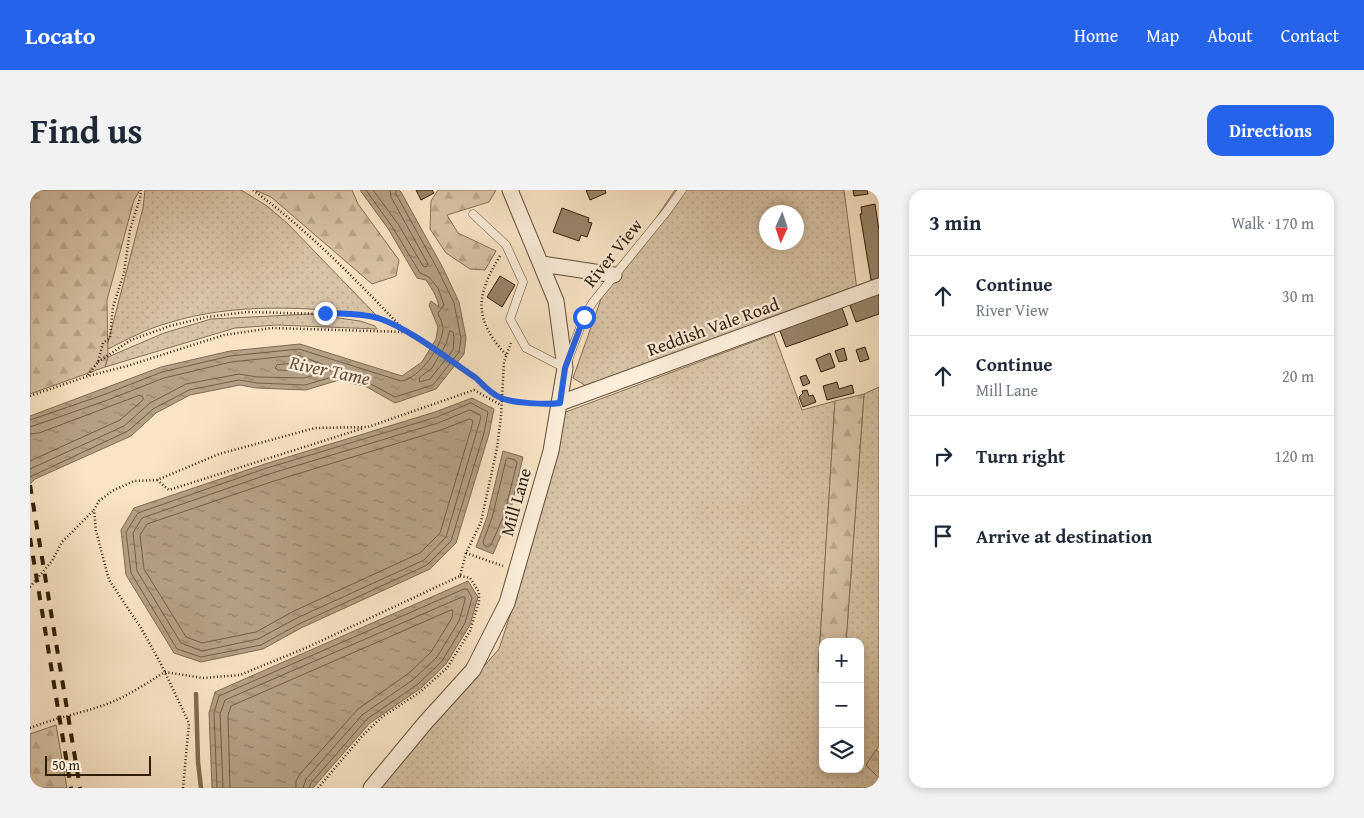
<!DOCTYPE html>
<html lang="en">
<head>
<meta charset="utf-8">
<style>
  :root { --surface:#fff; --page:#f2f2f3; --text:#1f2937; --muted:#747a83; --line:#e0e1e3; --accent:#2563eb }
  body { margin:0; font-family:"Gentium Book Plus",serif; background:var(--page); color:var(--text) }
  .controls { position:absolute; right:15px; bottom:15px; display:grid; overflow:hidden; border-radius:10px; box-shadow:0 2px 8px #0003 }
  .controls button { width:45px; height:45px; display:grid; place-items:center; padding:0; border:0; border-bottom:1px solid var(--line); background:var(--surface); color:var(--text); font:25px sans-serif }
  .compass { position:absolute; left:729px; top:15px; width:45px; height:45px; border-radius:50%; background:var(--surface); box-shadow:0 2px 8px #0003; rotate:183deg }
  .scale { position:absolute; left:15px; bottom:12px; width:106px; box-sizing:border-box; padding-left:5px; border:2px solid #2f1d08; border-top:0; font-size:14px; line-height:18px; white-space:nowrap; color:#2f1d08; -webkit-text-stroke:4px #fbeeda; paint-order:stroke }
  .stop { position:absolute; width:15px; height:15px; margin:-11px; border:4px solid #2563eb; border-radius:50%; background:#fff }
  .stop.end { background:#2563eb; border-color:#fff; box-shadow:0 1px 5px #0008 }
  .list { margin:0; padding:0; list-style:none }
  h2 { display:flex; justify-content:space-between; align-items:center; height:65px; margin:0; padding:0 20px; font-size:21px }
  h2 small { font-size:16px; font-weight:400; color:var(--muted) }
  .list li { display:grid; grid-template-columns:32px 1fr auto; gap:15px; align-items:center; box-sizing:border-box; height:80px; padding:0 20px; border-top:1px solid var(--line) }
  .list b { display:block; font-size:19px; white-space:nowrap }
  .list p { margin:0; font-size:16px; white-space:nowrap; color:var(--muted) }
  .list em { font-size:16px; font-style:normal; color:var(--muted) }
  .icon { flex:none; width:28px; height:28px; fill:none; stroke:currentColor; stroke-width:2; stroke-linecap:round; stroke-linejoin:round }
  .map { position:relative; flex:none; width:849px; height:598px; overflow:hidden; border-radius:15px }
  header { display:flex; align-items:center; gap:30px; box-sizing:border-box; height:70px; padding:0 25px; background:var(--accent); color:#fff }
  header strong { font-size:24px }
  nav { display:flex; gap:28px; margin-inline-start:auto; font-size:18px }
  .intro { display:flex; align-items:center; justify-content:space-between; box-sizing:border-box; height:120px; padding:0 30px }
  h1 { margin:0; font-size:35px }
  .button { padding:12px 22px; border-radius:15px; background:var(--accent); color:#fff; font-size:18px; font-weight:700 }
  main { display:flex; gap:30px; padding:0 30px }
  aside { flex:1; background:var(--surface); border-radius:15px; box-shadow:0 2px 8px #0003 }
  .map>svg:first-child { display:block }
  .grass { fill:url(#grass-dots); stroke:#837057; fill-rule:evenodd }
  .forest { fill:url(#forest-firs); stroke:#837057 }
  .water { fill:url(#water-ripples); stroke:#7f6c53 }
  .lines { fill:none; stroke-linecap:round; stroke-linejoin:round }
  .shore { stroke:#725f46; stroke-width:1 }
  .stream { stroke:#7f6c53; stroke-width:4.5 }
  .building { fill:#98856b; stroke:#2f1d08 }
  .service-casing { stroke:#624f38; stroke-width:9 }
  .minor-casing { stroke:#624f38; stroke-width:17 }
  .path { stroke:#2f1d08; stroke-width:2.5; stroke-dasharray:1 2.5; stroke-linecap:butt }
  .service { stroke:#fbeeda; stroke-width:8 }
  .minor { stroke:#fbeeda; stroke-width:15 }
  .rail { stroke:#2f1d08; stroke-width:4; stroke-dasharray:9 9; stroke-linecap:butt }
  .route { stroke:#2563eb; stroke-width:6 }
  .labels { text-anchor:middle; stroke-width:4.5; stroke-linejoin:round; paint-order:stroke }
  .street-label { font-size:18px; fill:#2f1d08; stroke:#fbeeda }
  .water-label { font-size:19px; font-style:italic; fill:#64523a; stroke:#fbeeda }
</style>
</head>
<body>
<header>
<strong>Locato</strong>
<nav><a>Home</a><a>Map</a><a>About</a><a>Contact</a></nav>
</header>
<div class="intro"><h1>Find us</h1><a class="button">Directions</a></div>
<main>
<div class="map">
<svg width="849" height="598" viewBox="0 0 849 598">
  <defs>
    <pattern id="grass-dots" width="8" height="8" patternUnits="userSpaceOnUse" patternTransform="scale(1.25)"><rect width="8" height="8" fill="#d7c3a6"/><path d="M2 2h.1M6 6h.1" fill="none" stroke="#b9a78d" stroke-width="1.8" stroke-linecap="round"/></pattern>
    <pattern id="forest-firs" width="22" height="20" patternUnits="userSpaceOnUse" patternTransform="scale(1.25)"><rect width="22" height="20" fill="#d7c3a6"/><path d="M5 1l3.5 6h-7zM16 11l3.5 6h-7z" fill="#b9a78d"/></pattern>
    <pattern id="water-ripples" width="26" height="14" patternUnits="userSpaceOnUse" patternTransform="scale(1.25)"><rect width="26" height="14" fill="#b4a185"/><path d="M2 4q2-2 4 0t4 0M15 11q2-2 4 0t4 0" fill="none" stroke="#93836b"/></pattern>
  </defs>
  <rect width="100%" height="100%" fill="#f9e5c6"/>
  <filter id="stains"><feTurbulence type="fractalNoise" baseFrequency=".004" numOctaves="4"/><feColorMatrix values="0 0 0 0 .2 0 0 0 0 .09 0 0 0 0 .02 0 0 0 .5 -.17"/></filter>
  <radialGradient id="worn" r=".72"><stop offset=".6" stop-color="#630" stop-opacity="0"/><stop offset="1" stop-color="#630" stop-opacity=".3"/></radialGradient>
  <path class="grass" d="M115,0H211L237,16L258,34L346,125C278,117 205,112 138,133C116,139 96,150 76,160L113,18Z
    M645,0H814L827,100L556,196L543,188L571,109ZM736,22H766V52H736Z
    M281,124L330,131L345,136L347,139L247,135L205,138L75,177L78,167L134,143L181,129Z
    M744,144L772,220L805,211L788,482H793V579H830V452H816L834,204L849,197V556L836,575L849,588V598H348L469,459L489,398L533,223Z"/>
  <path class="forest" d="M0,0H110L104,10L77,110L78,167L75,177L0,204Z
    M225,0H322L328,14L369,70L366,86L342,94L241,7Z
    M408,0H466L459,12L417,25L428,43L466,61L455,80L440,79L416,63L400,39L401,11Z
    M834,204L816,452H793V482H788L805,211Z
    M26,535L37,598H0V544Z
    M846,560L849,562V588L836,575Z"/>
  <path class="water" d="M330,0H369L371,2L413,78L429,112L436,148L434,164L406,199L365,213L337,197L309,190L276,200L226,198L210,195L160,205L126,223L101,246L5,289L0,294V226L131,177L200,161L270,154L372,186L392,172L406,149L408,137L399,115L401,111L409,117C407,106 402,99 396,90L387,88L359,40Z
    M442,208L464,219L459,244L426,353L400,379L271,438L233,459L171,472L144,463L96,385L91,340L104,318L235,274L405,222Z
    M473,261L493,267L479,327L463,364L446,357L457,327Z
    M438,391L448,407L440,435L416,474L391,498L340,533L283,598H182L179,523L185,502Z"/>
  <g class="lines">
    <path class="shore" d="M343,0L368,34L393,76L396,77L398,74L361,7L360,0
      M420,141L423,142L424,148L423,160L400,189L390,192L389,188L402,178L416,154Z
      M268,173L276,176L277,179L273,181L248,180L245,178L247,175Z
      M441,213L458,222L454,243L421,351L397,375L269,434L231,455L171,467L147,459L101,383L96,342L108,323L237,278L407,227Z
      M440,220L450,225L451,227L416,347L394,370L267,428L228,449L172,461L151,453L107,381L103,343L112,328L239,284L408,233Z
      M440,229L443,231L441,239L410,343L390,363L264,421L226,442L172,453L156,447L114,379L110,345L117,334L241,292L411,240Z
      M0,230L73,205L132,182L200,166L269,159L371,191C389,189 413,156 413,138C413,133 409,127 408,123L414,115L408,98L399,87L390,83L363,38L336,0
      M0,237L75,211L134,188L201,172L268,165L302,178L301,180L274,188L227,187L209,184L156,194L120,213L94,236L0,279
      M0,244L9,243L110,205L113,207V210L90,230L0,271
      M478,268L485,270L487,273L474,325L461,355L458,357L454,355L453,352L462,328L476,270Z
      M0,287L98,241L123,219L159,200L209,190L227,193L275,195L309,185L339,193L365,207L403,195L429,162L431,148L424,113L408,80L366,4V0
      M187,598L184,523L189,506L434,399H437L442,408L435,433L412,471L388,494L337,529L281,593L279,598
      M193,598L190,524L195,510L432,407H435V410L429,431L407,467L384,489L332,525L276,589L273,598
      M200,598L198,525L201,516L421,420H423L422,428L401,462L379,483L328,519L270,584L266,591V598"/>
    <path class="stream" d="M166,504L168,572L171,598"/>
  </g>
  <path class="building" d="M386,0H402L404,3L391,10Z
    M556,0H575L576,3L560,10Z
    M823,0H837L838,4L824,6Z
    M845,14L849,40V88L841,90L830,24H832L831,17Z
    M532,18L559,28L558,32L562,33L557,47L551,45L549,51L523,42Z
    M470,86L485,95L472,117L457,107Z
    M849,102V124L826,132L819,113Z
    M811,115L818,135L756,157L749,138Z
    M835,157L839,169L830,172L826,160Z
    M814,158L817,170L809,172L805,161Z
    M800,163L805,177L791,182L786,169Z
    M776,185L780,193L773,196L770,187Z
    M807,192L809,199L822,195L824,203L797,210L793,196Z
    M777,200L779,206L783,205L786,212L773,217L769,207L773,203L772,201Z"/>
  <g class="lines">
    <defs>
      <path id="service" d="M443,24L476,55L493,92L480,129L496,158L535,178L554,127L563,112L637,21L652,0"/>
      <path id="minor" d="M512,74L584,85
        M530,213L849,96
        M341,598L395,533L443,480L477,413L521,261L535,178L526,111L480,0"/>
    </defs>
    <use href="#service" class="service-casing"/>
    <use href="#minor" class="minor-casing"/>
    <path class="path" d="M223,0C279,41 327,91 375,141
      M470,66C445,107 444,129 476,165
      M68,172L101,150L140,136L177,127L217,122L332,125C375,135 410,164 446,188L456,198L471,208L516,215
      M58,185L68,172L73,153L80,148L83,117L94,83L100,40L110,8L111,0
      M0,206L58,186L97,176L194,145L242,138L375,142
      M127,290L139,300L334,238
      M436,363L473,376
      M0,397L22,371L32,352L64,320
      M0,538C25,528 52,523 77,514C98,506 117,493 135,482L173,488L210,485L278,457L430,386L436,363L451,332L467,258L471,226L474,172L481,153
      M153,598L159,533L131,474L111,438L79,390L66,341L64,320L69,311L82,301L104,291L127,290L189,264L285,238L338,237L444,200L471,215
      M288,598L333,545L352,527L390,502L417,478L440,441L449,412V402L440,388L430,386"/>
    <use href="#service" class="service"/>
    <use href="#minor" class="minor"/>
    <path class="rail" d="M0,295L50,598
      M0,348L41,598"/>
  </g>
  <g class="lines">
    <path class="route" d="M295,123C313,124 331,123 348,128C379,138 419,170 446,188C453,195 461,204 471,208C483,213 517,215 530,213L535,178L554,127"/>
  </g>
  <g class="labels">
    <g class="street-label">
      <text transform="translate(583 63) rotate(-51)" y="6">River View</text>
      <text transform="translate(683 137) rotate(-20)" y="6">Reddish Vale Road</text>
      <text transform="translate(486 312) rotate(-74)" y="6">Mill Lane</text>
    </g>
    <g class="water-label">
      <text transform="translate(300 180) rotate(12)" y="7">River Tame</text>
    </g>
  </g>
  <rect width="100%" height="100%" filter="url(#stains)"/>
  <rect width="100%" height="100%" fill="url(#worn)"/>
</svg>
<div class="controls">
<button>+</button>
<button>−</button>
<button><svg class="icon" aria-label="layers" viewBox="0 0 24 24"><path d="M12 4l9 5-9 5-9-5zM3 14l9 5 9-5"/></svg></button>
</div>
<svg class="compass" viewBox="-18 -18 36 36"><path d="M0-13l5 13h-10z" fill="#e53935"/><path d="M0 13l5-13h-10z" fill="#747a83"/></svg>
<div class="scale">50 m</div>
<div class="stop" style="left:554px;top:127px"></div>
<div class="stop end" style="left:295px;top:123px"></div>
</div>
<aside>
<h2>3 min<small>Walk · 170 m</small></h2>
<ul class="list">
<li><svg class="icon" aria-label="ahead" viewBox="0 0 24 24"><path d="M12 20V5M6 11l6-6 6 6"/></svg><div><b>Continue</b><p>River View</p></div><em>30 m</em></li>
<li><svg class="icon" aria-label="ahead" viewBox="0 0 24 24"><path d="M12 20V5M6 11l6-6 6 6"/></svg><div><b>Continue</b><p>Mill Lane</p></div><em>20 m</em></li>
<li><svg class="icon" aria-label="right" viewBox="0 0 24 24"><path d="M7 20v-9h11M14 6l5 5-5 5"/></svg><div><b>Turn right</b></div><em>120 m</em></li>
<li><svg class="icon" aria-label="arrive" viewBox="0 0 24 24"><path d="M6 21V4h12l-3 4 3 4H6"/></svg><div><b>Arrive at destination</b></div></li>
</ul>
</aside>
</main>
</body>
</html>
